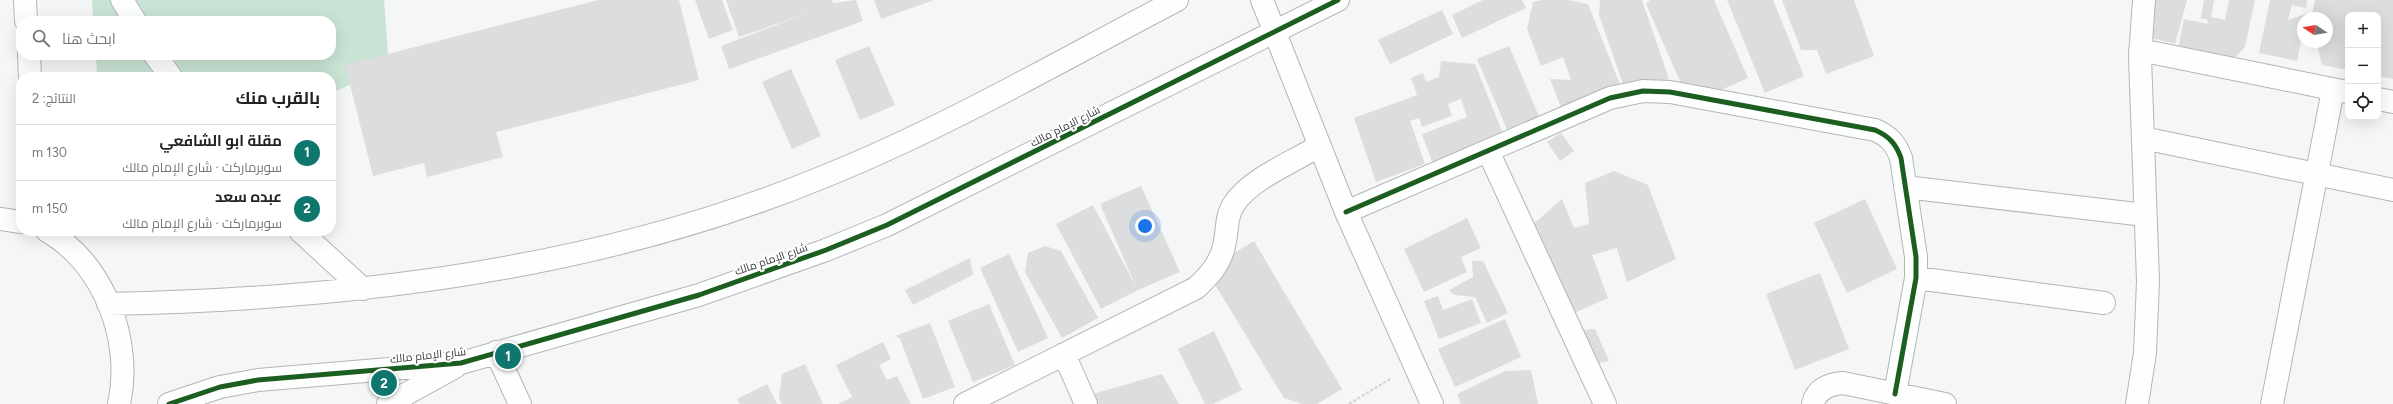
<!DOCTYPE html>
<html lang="ar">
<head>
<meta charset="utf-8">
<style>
  :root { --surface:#fff; --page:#f6f6f6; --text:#222; --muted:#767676; --line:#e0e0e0; --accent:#0f766e }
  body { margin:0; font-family:Figtree,Cairo,sans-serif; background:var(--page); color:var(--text); direction:rtl }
  .controls { position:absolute; right:12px; top:12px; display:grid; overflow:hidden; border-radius:8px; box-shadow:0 4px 16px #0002 }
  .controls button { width:36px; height:36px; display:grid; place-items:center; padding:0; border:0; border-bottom:1px solid var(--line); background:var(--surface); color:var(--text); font:20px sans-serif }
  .compass { position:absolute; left:2297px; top:12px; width:36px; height:36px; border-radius:50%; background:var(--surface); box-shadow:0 4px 16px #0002; rotate:282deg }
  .you { position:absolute; left:1145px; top:226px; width:14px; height:14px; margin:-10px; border:3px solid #fff; border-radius:50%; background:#1a73e8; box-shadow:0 0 0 6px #1a73e833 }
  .badge { display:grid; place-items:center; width:26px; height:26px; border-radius:50%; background:var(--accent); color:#fff; font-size:13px; font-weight:700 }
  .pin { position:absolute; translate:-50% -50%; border:2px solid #fff; box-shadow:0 1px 4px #0006 }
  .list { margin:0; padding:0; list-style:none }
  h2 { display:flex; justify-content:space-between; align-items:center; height:52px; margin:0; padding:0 16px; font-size:17px }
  h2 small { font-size:13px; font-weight:400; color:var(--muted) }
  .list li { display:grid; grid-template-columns:26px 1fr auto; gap:12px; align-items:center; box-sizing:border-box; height:56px; padding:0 16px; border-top:1px solid var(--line) }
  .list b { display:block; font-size:15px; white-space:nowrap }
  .list p { margin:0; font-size:13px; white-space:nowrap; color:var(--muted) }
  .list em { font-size:13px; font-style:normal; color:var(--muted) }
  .icon { flex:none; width:22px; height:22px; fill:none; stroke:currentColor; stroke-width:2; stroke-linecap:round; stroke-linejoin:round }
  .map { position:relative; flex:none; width:2393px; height:404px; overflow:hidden; direction:ltr }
  .search { position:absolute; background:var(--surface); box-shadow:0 4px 16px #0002; left:16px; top:16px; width:320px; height:44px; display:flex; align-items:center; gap:10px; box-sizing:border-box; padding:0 14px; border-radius:16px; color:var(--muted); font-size:15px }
  .panel { position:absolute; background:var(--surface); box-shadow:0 4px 16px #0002; left:16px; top:72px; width:320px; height:164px; border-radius:16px; direction:rtl }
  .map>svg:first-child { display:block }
  .green { fill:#c9e3d4 }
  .building { fill:#dcddde }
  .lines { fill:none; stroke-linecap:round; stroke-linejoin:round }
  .minor-casing { stroke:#b4b5b6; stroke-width:24 }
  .path { stroke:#d5d6d7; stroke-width:2.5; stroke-dasharray:3 2; stroke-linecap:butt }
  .minor { stroke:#fdfefe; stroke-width:22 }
  .cycleway-casing { stroke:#fff; stroke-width:8 }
  .cycleway { stroke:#1b5e20; stroke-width:5 }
  .labels { text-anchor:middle; stroke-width:4; stroke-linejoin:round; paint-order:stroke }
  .street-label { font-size:11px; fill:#363838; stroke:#fff }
</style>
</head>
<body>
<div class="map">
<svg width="2393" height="404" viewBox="0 0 2393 404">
  <rect width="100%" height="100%" fill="#f4f6f8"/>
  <path class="green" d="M92,0H384L389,68L331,93V77H97L96,55H331V21H93Z"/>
  <path class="building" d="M598,0H679L699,80L496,132L503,157L427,177L424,163L373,176L345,65Z
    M695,0H722L733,30L709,39Z
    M726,0H832L833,3L856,0L863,21L729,69L721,46L806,14L739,37Z
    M874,0H934L881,19Z
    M1483,0H1522L1526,8L1462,38L1452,15Z
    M1542,0H1568L1588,4L1627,102L1568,125L1550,79L1571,80L1563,57L1541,66L1527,29L1533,2Z
    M1600,0H1642L1669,79L1626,93L1599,15Z
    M1650,0H1714L1748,78L1690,104L1646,4Z
    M1727,0H1773L1804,76L1765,93Z
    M1782,0H1854L1874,56L1826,74L1817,50H1801Z
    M2150,0H2187L2175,44L2151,38L2155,24L2145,22Z
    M2204,0H2214L2211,17L2225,20L2229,0H2255L2245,47L2232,61L2178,49L2184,19L2208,24L2207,19H2201Z
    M2270,0H2307L2306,8L2292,5L2288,20L2306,14V18H2303V31L2297,61L2259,53Z
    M2315,0H2393V79L2378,76V15H2348V70L2322,65L2317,44L2318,42H2327V18H2311Z
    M1442,10L1453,34L1390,64L1378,40Z
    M869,46L895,105L860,120L835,60Z
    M1509,46L1541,121L1509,134L1477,59Z
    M1441,61L1475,64L1503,134L1465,149L1463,157L1432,162L1422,134L1467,117L1461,99L1448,104L1452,116L1422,127L1419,118L1410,121L1425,164L1376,182L1354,118L1417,95L1411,78L1423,73L1426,82L1439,77Z
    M791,69L821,136L792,149L762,82Z
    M1561,133L1574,151L1560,161L1547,142Z
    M1614,171L1648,185L1676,259L1627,282L1617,248L1592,255L1608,298L1563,318L1524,232L1562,199L1574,228L1589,224L1585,183Z
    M1141,186L1180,272L1138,290L1101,309L1056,224L1093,205L1136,287L1100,204Z
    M1865,199L1897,269L1847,293L1814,223Z
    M1467,218L1481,248L1461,257L1467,272L1424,292L1404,249Z
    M1254,241L1342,389L1317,404H1302L1284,398L1206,270Z
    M1045,246L1061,251L1098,318L1062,338L1025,272L1028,253Z
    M1009,254L1048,338L1018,352L980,268Z
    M970,258L973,275L913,305L905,290Z
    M1472,261H1483L1508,313L1487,323L1475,297L1454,295L1449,290L1473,277Z
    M1820,273L1849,349L1795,370L1766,294Z
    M1438,296L1443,310L1472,299L1481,323L1439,339L1424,301Z
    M989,304L1015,365L973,382L948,321Z
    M1505,319L1521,357L1455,387L1438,349Z
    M930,323L955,387L923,399L900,339L895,336Z
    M1595,329L1609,361L1591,364L1581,330Z
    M1214,331L1242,390L1213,404H1205L1178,349Z
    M883,342L891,359L879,365L887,380L897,376L911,404H838L852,397L836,365Z
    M805,364L823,404H782L779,399L782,374Z
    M1531,370L1538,404H1461L1457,394L1505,371Z
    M1162,374L1179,404H1097L1093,394Z
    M767,384L777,404H740L737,399Z"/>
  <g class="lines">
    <defs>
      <path id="minor" d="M25,0L26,21
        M122,0L135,21
        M1262,0L1346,212L1432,404
        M2140,50L2347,92
        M29,55L30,77
        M155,55L171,77
        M2378,99L2393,102
        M2143,138L2393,190
        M1488,151L1605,404
        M1905,187L2145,215
        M1346,212L1610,98L1643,91L1670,92L1875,130C1889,136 1896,144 1901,158L1916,257V278L1895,394
        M0,219L21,222
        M47,231C104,263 133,341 119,404
        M300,231L363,289
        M1916,278L2104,303
        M108,304C351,299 597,270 823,177C945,128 1060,61 1177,0
        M496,352L520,404
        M1064,354L1086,404
        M169,404L220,387L258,380L461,363L699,295L826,250L887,225L1338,0
        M388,404L455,367
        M965,404L1196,288C1209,276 1220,264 1224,246C1228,232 1225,217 1234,204C1250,179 1293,162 1319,146
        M1813,404C1816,389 1829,384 1843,383L1945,404
        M2137,404L2145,353L2148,281L2140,57L2144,0
        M2272,404L2333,90"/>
    </defs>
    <use href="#minor" class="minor-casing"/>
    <path class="path" d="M1349,404L1390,379"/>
    <use href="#minor" class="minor"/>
    <defs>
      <path id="cycleway" d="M1346,212L1610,98L1643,91L1670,92L1875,130C1889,136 1896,144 1901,158L1916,257V278L1895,394
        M169,404L220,387L258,380L461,363L699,295L826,250L887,225L1338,0"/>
    </defs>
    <use href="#cycleway" class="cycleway-casing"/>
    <use href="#cycleway" class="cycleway"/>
  </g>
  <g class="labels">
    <g class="street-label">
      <text transform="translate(1065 126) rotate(-27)" y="4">شارع الإمام مالك</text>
      <text transform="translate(771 259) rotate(-19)" y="4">شارع الإمام مالك</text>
      <text transform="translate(428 355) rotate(-6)" y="4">شارع الإمام مالك</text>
    </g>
  </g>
</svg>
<div class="controls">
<button>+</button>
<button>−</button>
<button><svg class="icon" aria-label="locate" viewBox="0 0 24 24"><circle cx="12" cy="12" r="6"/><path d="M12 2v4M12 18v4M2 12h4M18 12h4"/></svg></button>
</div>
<svg class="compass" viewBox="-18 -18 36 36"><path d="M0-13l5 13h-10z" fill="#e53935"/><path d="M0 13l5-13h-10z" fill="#767676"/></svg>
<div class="you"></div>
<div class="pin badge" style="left:508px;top:356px">1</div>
<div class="pin badge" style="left:384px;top:383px">2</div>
<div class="search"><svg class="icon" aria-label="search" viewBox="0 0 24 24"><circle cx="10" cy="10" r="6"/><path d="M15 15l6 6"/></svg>ابحث هنا</div>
<section class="panel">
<h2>بالقرب منك<small>النتائج: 2</small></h2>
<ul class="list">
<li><span class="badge">1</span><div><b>مقلة ابو الشافعي</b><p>سوبرماركت · شارع الإمام مالك</p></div><em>130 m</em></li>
<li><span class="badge">2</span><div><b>عبده سعد</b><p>سوبرماركت · شارع الإمام مالك</p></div><em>150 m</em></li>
</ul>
</section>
</div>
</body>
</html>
